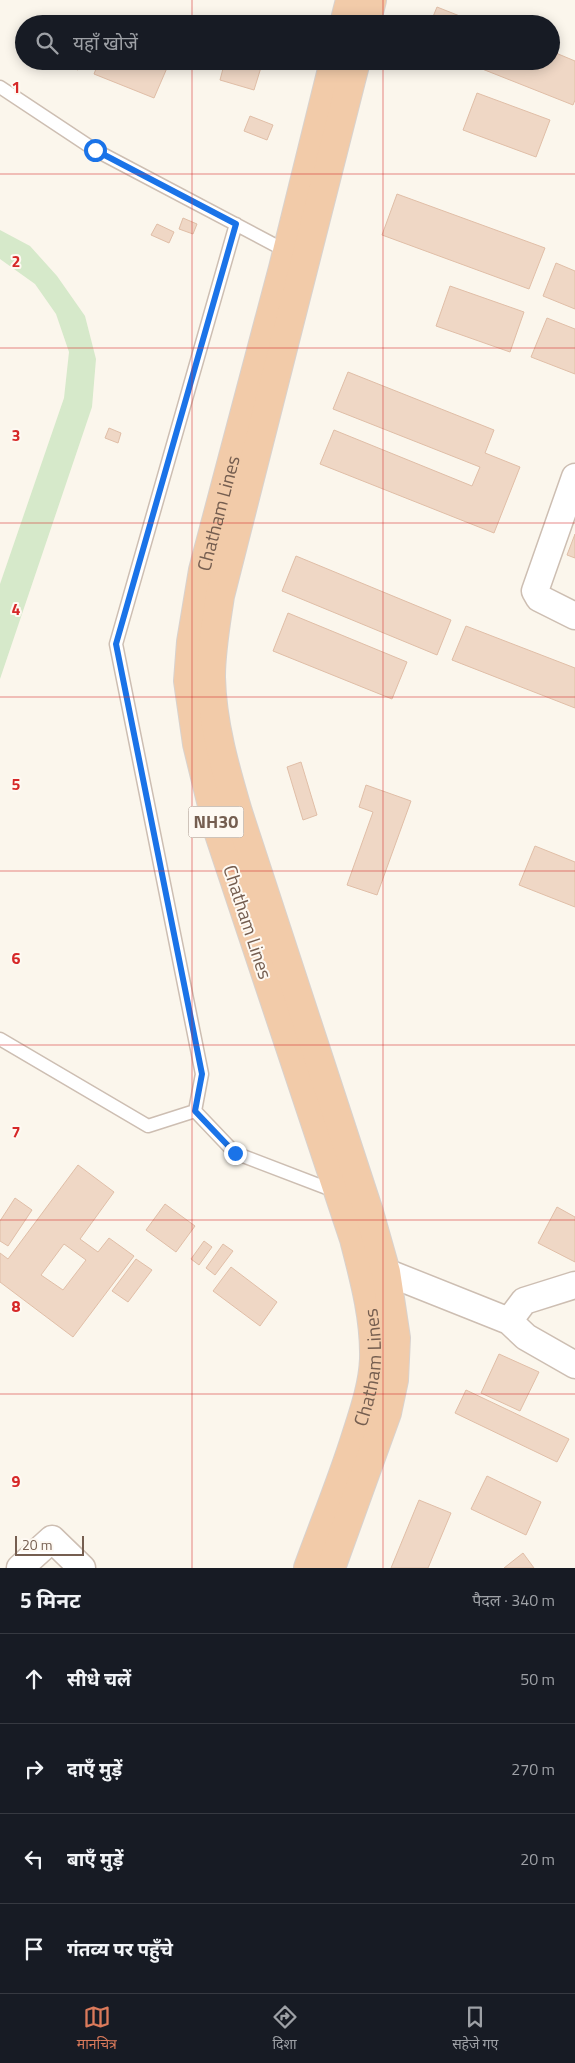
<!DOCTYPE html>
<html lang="hi">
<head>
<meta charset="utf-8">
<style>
  :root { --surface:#171b24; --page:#242831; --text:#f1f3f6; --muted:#9ea1a6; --line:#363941; --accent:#db7a5b }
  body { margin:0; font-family:"Titillium Web","Noto Sans Devanagari",sans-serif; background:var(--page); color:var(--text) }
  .scale { position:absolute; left:15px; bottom:12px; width:69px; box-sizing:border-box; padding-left:5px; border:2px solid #755e50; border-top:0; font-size:14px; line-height:18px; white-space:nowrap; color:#755e50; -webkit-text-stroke:4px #fef9f2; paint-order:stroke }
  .stop { position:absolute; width:15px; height:15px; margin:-11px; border:4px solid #1a73e8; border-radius:50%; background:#fff }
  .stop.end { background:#1a73e8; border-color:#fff; box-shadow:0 1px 5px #0008 }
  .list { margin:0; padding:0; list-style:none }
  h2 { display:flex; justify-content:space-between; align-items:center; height:65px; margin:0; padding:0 20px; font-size:21px }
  h2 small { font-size:16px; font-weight:400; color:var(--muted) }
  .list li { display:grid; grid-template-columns:32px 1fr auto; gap:15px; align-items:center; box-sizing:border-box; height:90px; padding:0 20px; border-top:1px solid var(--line) }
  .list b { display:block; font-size:19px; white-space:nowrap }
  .list em { font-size:16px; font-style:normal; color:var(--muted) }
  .icon { flex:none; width:28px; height:28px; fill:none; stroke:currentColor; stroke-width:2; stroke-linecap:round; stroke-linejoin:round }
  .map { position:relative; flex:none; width:575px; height:1568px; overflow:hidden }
  .search { position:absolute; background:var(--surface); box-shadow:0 2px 12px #0003; left:15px; right:15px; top:15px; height:55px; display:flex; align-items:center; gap:12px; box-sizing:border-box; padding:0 18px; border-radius:28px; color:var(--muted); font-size:19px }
  .sheet { height:425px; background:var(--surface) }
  nav { display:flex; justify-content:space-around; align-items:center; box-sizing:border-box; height:70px; border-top:1px solid var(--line); background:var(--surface); font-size:14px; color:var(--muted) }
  nav a { display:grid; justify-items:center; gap:2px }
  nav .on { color:var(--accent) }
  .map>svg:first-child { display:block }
  .green { fill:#d6e9ca }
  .building { fill:#efd7c5; stroke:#e0bea7; fill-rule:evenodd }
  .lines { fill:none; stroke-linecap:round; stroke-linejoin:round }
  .service-casing { stroke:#cdbeb2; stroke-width:15 }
  .minor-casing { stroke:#cdbeb2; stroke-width:29 }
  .trunk-casing { stroke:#d8d2ce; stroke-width:30 }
  .service { stroke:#fff; stroke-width:12 }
  .minor { stroke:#fff; stroke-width:26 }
  .trunk { stroke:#f2cba9; stroke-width:28 }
  .route { stroke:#1a73e8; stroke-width:6 }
  .grid { fill:none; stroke:#d62828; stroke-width:1; stroke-opacity:0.55 }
  .labels { text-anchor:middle; stroke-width:4; stroke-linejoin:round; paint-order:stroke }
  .shield { fill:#fef9f2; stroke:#9e8c81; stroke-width:1 }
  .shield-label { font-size:18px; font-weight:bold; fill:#755e50 }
  .street-label { font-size:19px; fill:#755e50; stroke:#fef9f2 }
  .grid-label { font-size:16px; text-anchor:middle; font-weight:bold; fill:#d62828; stroke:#fef9f2; stroke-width:4; stroke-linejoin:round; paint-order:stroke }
</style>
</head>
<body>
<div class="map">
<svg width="575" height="1568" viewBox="0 0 575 1568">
  <rect width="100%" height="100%" fill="#fbf6ec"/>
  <path class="green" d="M0,230L30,246L57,276L85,316L96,359L92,407L0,679V584L64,398L69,352L56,314L35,284L0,259Z"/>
  <path class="building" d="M437,7L480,24H430Z
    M551,51L575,61V100L573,105L462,61H551Z
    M55,61H81L78,70Z
    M99,61H170L154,98L94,74Z
    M225,61H263L254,90L220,80Z
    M477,93L550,120L536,157L463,130Z
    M250,116L273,125L267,140L244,131Z
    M397,194L545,248L529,289L382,235Z
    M183,218L197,224L193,234L179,229Z
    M157,224L174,232L169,243L151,235Z
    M556,263L575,271V309L543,296Z
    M450,286L524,312L510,352L436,326Z
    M547,318L575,329V374L531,357Z
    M348,372L494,430L485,453L520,467L494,533L320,464L334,430L472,486L480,467L333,409Z
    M109,428L121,433L118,443L105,438Z
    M575,534V558L567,555Z
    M296,556L451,620L437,655L282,591Z
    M288,613L407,662L392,699L273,651Z
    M466,626L575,668V708L452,660Z
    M301,762L317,815L303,820L287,767Z
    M366,785L411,801L377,895L347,885L373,812L359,807Z
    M535,846L575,862V907L519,885Z
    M78,1165L114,1192L80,1239L98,1252L109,1238L134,1256L73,1337L0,1282V1253L8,1259ZM64,1244L86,1260L63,1290L41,1275Z
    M15,1198L32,1210L8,1246L0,1241V1221Z
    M165,1204L195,1226L176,1252L146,1230Z
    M557,1207L575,1217V1262L538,1243Z
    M204,1241L212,1247L199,1265L191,1259Z
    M223,1244L233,1251L215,1275L206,1268Z
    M136,1259L152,1270L128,1302L112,1291Z
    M231,1267L277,1302L260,1326L213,1291Z
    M499,1354L539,1372L520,1411L481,1393Z
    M466,1390L569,1439L557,1462L455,1413Z
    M487,1476L541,1502L526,1535L471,1509Z
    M419,1500L451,1513L428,1568H391Z
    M523,1553L534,1568H504Z"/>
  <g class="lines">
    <defs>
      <path id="service" d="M0,87L95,150L288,252
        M0,1039L148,1126L195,1111L202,1074L116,644L236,224
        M195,1111L235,1153L337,1192"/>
      <path id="minor" d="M575,477L535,591L539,598L575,616
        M386,1272L509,1321L526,1337L575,1365
        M509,1321L524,1301L575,1285
        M20,1568L52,1539L82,1568"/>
      <g id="trunk">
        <path d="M344,24L350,0"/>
        <path d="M366,24L372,0"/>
        <path id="s1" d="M308,1568C324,1524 342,1481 356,1436C364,1411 373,1385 374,1359C375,1318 364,1278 354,1239L219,834L197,744L188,681L191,642L203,570L283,268L334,61"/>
        <path d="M331,1568L387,1413L394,1380L396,1338L386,1272L369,1212L238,812C225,768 212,723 211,677C211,650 216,623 220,596L356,61"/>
      </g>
    </defs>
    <use href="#service" class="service-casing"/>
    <use href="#minor" class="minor-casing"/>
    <use href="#trunk" class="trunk-casing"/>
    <use href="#service" class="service"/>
    <use href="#minor" class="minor"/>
    <use href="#trunk" class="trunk"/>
  </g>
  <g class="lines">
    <path class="route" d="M95,150L236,224L116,644L202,1074L195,1111L235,1153"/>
  </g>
  <path class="grid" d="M192,0V24M383,0V24M192,61V1568M383,61V1568M0,174H575M0,348H575M0,523H575M0,697H575M0,871H575M0,1045H575M0,1220H575M0,1394H575"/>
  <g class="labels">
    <rect class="shield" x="188.5" y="806.5" width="55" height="31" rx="4"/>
    <g class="shield-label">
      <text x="216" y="828">NH30</text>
    </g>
    <g class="street-label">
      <text dy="7" stroke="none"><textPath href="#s1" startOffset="1096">Chatham Lines</textPath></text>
      <text transform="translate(248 922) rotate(72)" y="7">Chatham Lines</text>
      <text dy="7" stroke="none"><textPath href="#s1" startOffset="211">Chatham Lines</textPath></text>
    </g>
  </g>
  <g class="grid-label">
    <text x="16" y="93">1</text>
    <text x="16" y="267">2</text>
    <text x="16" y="441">3</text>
    <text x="16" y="615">4</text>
    <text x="16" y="790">5</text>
    <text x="16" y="964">6</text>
    <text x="16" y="1138">7</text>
    <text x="16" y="1312">8</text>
    <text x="16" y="1487">9</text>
  </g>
</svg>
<div class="scale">20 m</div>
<div class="stop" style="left:95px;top:150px"></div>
<div class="stop end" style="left:235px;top:1153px"></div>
<div class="search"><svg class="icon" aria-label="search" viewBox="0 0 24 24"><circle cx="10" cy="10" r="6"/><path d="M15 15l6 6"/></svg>यहाँ खोजें</div>
</div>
<section class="sheet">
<h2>5 मिनट<small>पैदल · 340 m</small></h2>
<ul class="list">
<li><svg class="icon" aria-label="ahead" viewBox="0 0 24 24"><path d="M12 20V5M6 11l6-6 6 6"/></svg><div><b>सीधे चलें</b></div><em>50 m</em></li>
<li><svg class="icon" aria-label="right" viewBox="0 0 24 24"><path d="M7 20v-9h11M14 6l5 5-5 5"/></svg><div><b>दाएँ मुड़ें</b></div><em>270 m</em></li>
<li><svg class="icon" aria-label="left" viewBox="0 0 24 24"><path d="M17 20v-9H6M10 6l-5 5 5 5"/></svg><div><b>बाएँ मुड़ें</b></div><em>20 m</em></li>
<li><svg class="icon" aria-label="arrive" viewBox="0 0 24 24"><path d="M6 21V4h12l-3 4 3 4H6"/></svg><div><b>गंतव्य पर पहुँचे</b></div></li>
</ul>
</section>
<nav>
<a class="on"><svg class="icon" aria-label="map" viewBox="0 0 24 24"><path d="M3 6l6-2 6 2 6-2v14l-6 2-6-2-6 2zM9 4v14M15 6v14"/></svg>मानचित्र</a>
<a><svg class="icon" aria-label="directions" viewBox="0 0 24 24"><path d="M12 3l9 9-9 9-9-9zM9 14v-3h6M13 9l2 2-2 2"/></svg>दिशा</a>
<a><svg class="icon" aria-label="saved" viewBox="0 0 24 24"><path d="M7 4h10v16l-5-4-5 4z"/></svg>सहेजे गए</a>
</nav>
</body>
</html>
